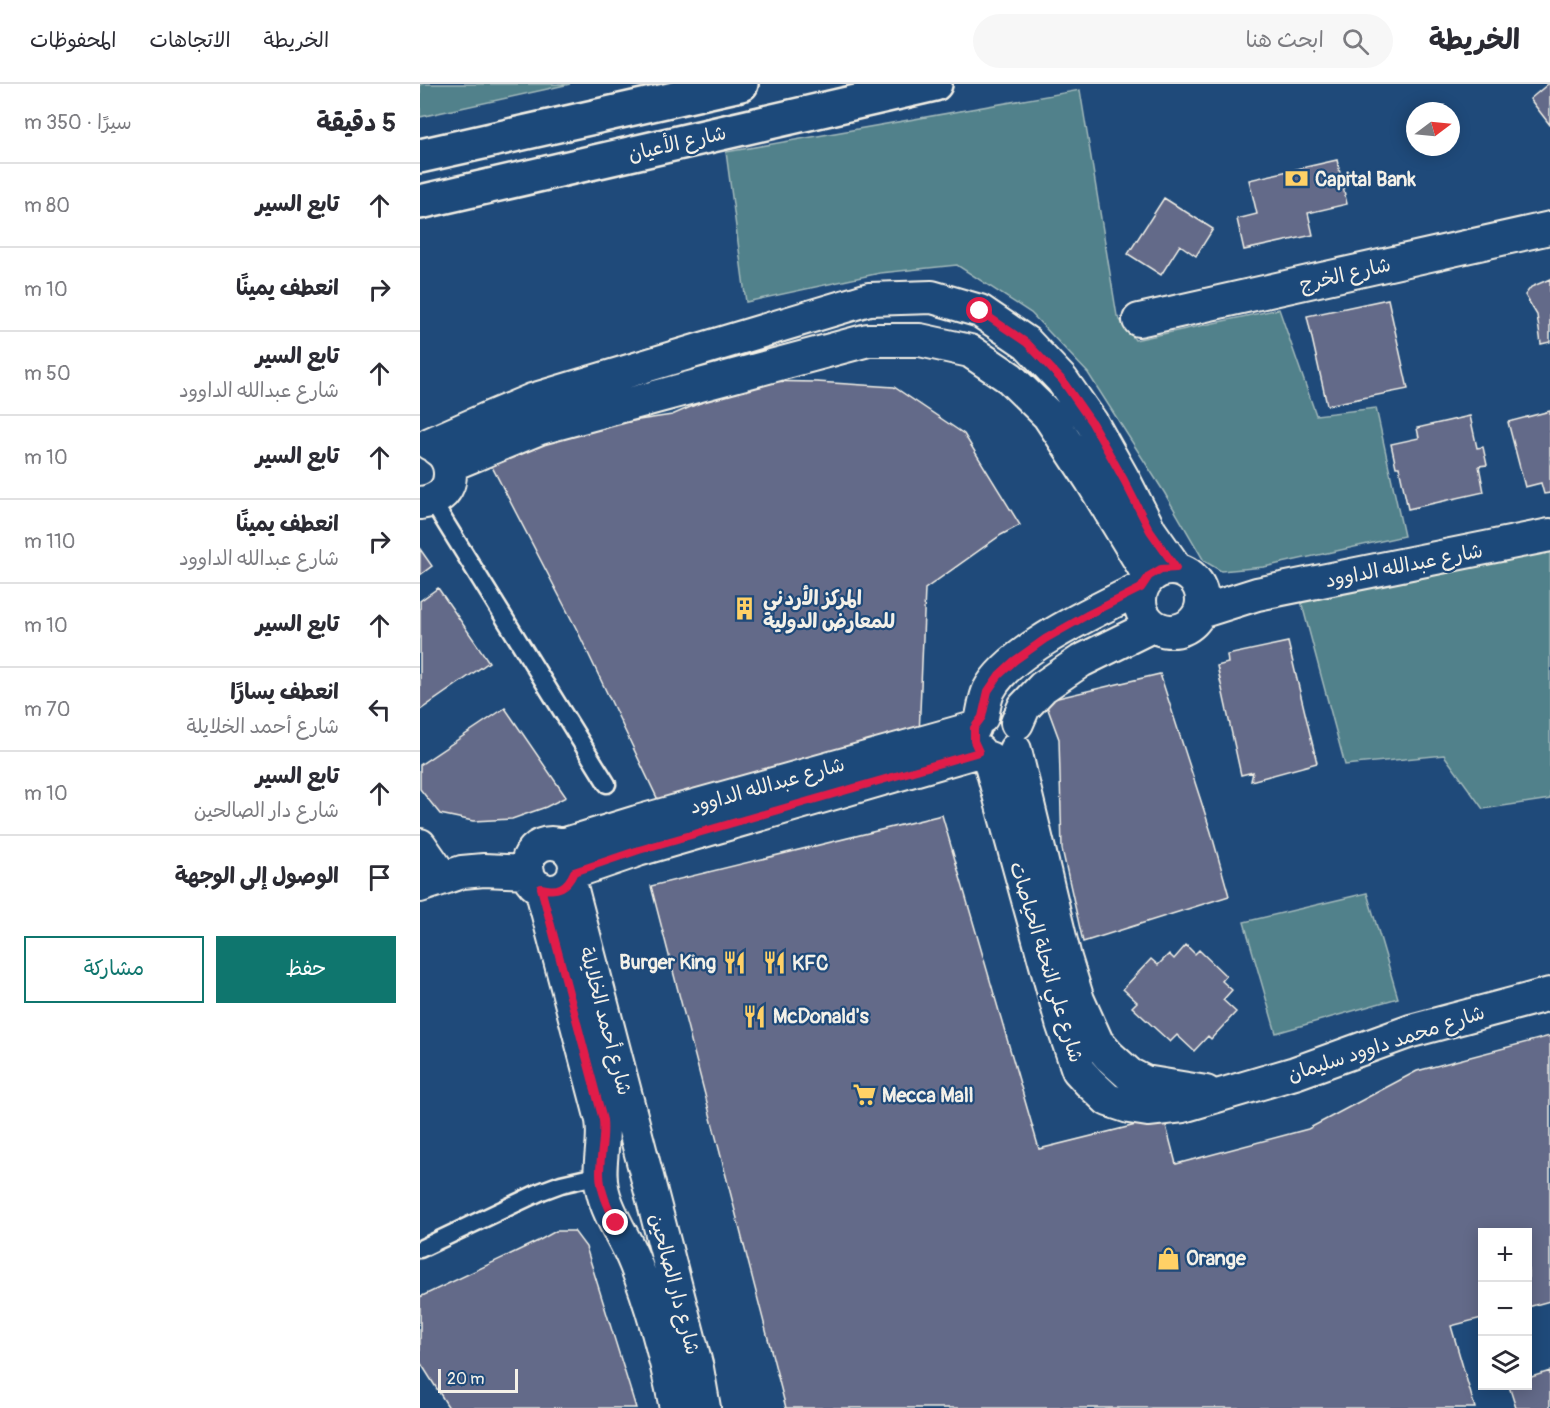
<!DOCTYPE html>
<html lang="ar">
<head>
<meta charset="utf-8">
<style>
  :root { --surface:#fff; --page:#f7f7f7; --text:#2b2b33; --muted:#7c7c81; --line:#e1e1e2; --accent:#0f766e }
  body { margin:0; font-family:Pangolin,"Playpen Sans Arabic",sans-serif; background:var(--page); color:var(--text); direction:rtl }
  .controls { position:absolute; right:18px; bottom:18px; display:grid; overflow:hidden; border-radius:0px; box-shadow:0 3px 15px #0003 }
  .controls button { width:54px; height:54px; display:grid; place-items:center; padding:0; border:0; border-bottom:2px solid var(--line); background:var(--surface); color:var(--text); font:30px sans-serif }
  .compass { position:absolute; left:986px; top:18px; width:54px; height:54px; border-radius:50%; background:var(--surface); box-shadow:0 3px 15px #0003; rotate:74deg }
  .scale { position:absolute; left:18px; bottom:15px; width:80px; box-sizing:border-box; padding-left:6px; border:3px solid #f4f1e8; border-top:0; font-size:16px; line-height:21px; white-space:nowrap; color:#f4f1e8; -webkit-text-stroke:4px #1f4a7a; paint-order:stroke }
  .stop { position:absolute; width:18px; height:18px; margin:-14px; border:4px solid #e11d48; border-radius:50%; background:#fff }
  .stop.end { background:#e11d48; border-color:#fff; box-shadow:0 2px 6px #0008 }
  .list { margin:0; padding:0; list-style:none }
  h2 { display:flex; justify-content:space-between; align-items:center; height:78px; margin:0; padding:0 24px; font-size:26px }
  h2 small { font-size:20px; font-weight:400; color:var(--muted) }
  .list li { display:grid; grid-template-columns:39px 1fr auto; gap:18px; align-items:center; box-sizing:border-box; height:84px; padding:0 24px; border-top:2px solid var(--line) }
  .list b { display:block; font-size:22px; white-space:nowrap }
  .list p { margin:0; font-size:20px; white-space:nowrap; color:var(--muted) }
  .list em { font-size:20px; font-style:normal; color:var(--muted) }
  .actions { display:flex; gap:12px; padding:18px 24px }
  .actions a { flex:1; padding:14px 0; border:2px solid var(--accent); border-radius:0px; text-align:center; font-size:21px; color:var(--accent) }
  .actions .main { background:var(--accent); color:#fff }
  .icon { flex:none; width:33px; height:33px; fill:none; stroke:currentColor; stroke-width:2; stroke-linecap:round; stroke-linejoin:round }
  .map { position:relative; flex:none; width:1130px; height:1324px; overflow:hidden; direction:ltr }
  header { display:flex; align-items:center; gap:36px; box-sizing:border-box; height:84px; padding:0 30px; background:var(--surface); border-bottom:2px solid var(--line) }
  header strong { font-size:28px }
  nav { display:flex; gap:33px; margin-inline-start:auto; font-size:21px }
  .search { width:420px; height:54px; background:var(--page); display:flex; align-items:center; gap:15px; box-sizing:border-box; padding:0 21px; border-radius:33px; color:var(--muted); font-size:22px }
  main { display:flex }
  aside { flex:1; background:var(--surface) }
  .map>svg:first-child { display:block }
  .green { fill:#51818b; stroke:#a2b9ba; stroke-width:1.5 }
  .building { fill:#646b89; stroke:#f4f1e8; stroke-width:1.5 }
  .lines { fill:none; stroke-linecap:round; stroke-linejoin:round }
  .service-casing { stroke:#f4f1e8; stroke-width:21 }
  .minor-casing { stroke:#f4f1e8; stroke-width:36 }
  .tertiary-casing { stroke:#f4f1e8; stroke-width:38 }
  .service { stroke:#1f4a7a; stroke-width:16 }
  .minor { stroke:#1f4a7a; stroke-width:32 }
  .tertiary { stroke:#1f4a7a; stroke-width:33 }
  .route { stroke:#e11d48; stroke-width:8 }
  .labels { text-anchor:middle; stroke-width:4.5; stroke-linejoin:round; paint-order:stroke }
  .street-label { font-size:20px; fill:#f4f1e8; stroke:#1f4a7a }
  .poi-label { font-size:20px; font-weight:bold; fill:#f4f1e8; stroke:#1f4a7a; text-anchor:start }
</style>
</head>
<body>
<header>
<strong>الخريطة</strong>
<div class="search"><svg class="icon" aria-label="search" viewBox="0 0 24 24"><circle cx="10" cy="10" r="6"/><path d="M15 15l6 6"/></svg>ابحث هنا</div>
<nav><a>الخريطة</a><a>الاتجاهات</a><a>المحفوظات</a></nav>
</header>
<main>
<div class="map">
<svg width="1130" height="1324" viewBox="0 0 1130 1324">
  <rect width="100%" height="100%" fill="#1f4a7a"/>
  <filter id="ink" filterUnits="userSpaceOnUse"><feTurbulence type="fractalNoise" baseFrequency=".0167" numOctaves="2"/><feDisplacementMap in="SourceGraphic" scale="12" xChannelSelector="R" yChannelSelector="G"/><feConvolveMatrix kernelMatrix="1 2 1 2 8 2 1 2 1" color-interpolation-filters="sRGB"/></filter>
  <g filter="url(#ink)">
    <path class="green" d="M0,0H150L0,33Z
      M660,6L697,232L715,256L859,225L896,331L956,324L984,452L844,483L801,487L784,477L744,408L668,289L611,229L537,181L460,189L326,218L306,68Z
      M1130,466V715L1063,725L1024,671L925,681L880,513Z
      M947,809L978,914L856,949L824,838Z"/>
    <path class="building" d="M1128,0H1130V41L1110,15Z
      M917,76L927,120L888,129L893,151L824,166L817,135L837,130L829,96Z
      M744,114L793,145L776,172L760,161L741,191L708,170Z
      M1130,195V258L1121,260L1117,231L1105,211L1111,203Z
      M968,215L988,305L907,321L887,232Z
      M331,297L397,298L474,303L544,350L600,441L581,451L505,505L499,652L239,718L157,546L68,375L94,362L199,339L252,331Z
      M1130,327V409L1124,410L1121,399L1105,403L1088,338Z
      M1050,332L1057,364L1063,363L1067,381L1059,382L1064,408L988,425L979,383H976L971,360L999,354L997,344Z
      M0,465L12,482L0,491Z
      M18,504L69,578L0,626V517Z
      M868,558L897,679L831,697L833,688L821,691L797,582L808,579L807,571Z
      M740,590L791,748L809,812L663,858L642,765L639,655L625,617Z
      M85,624L146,713L126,723L92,735L53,737L20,730L0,705V681Z
      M522,731L619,1065L744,1034L756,1080L888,1045L997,987L1130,952V1217L1108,1223V1148H1062V1234L1031,1242L1055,1324H366L231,802Z
      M766,861L775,870L779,866L806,892L802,897L812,906L803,916L816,928L791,955L788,952L774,967L757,951L750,958L712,923L717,918L703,905L731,875L738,881L749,870L754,875Z
      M136,1147H154L166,1163L216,1324H29L0,1278V1213L118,1157Z
      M1130,1287V1324H1096L1089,1302H1108V1294Z"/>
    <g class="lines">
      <defs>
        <path id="service" d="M12,417L187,700
          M0,1165L122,1107L141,1100L180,1091"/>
        <path id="minor" d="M719,236L1130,144
          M10,360L69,334L112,316L449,215L512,213L560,227L607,259L642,296L672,339L704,396L730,447L756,484
          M30,381L120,344L448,256H500L550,267L590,294L628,331L671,396L729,492
          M0,419C9,418 16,416 23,409C34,397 32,374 17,365
          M720 516a31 31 0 1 1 62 0a31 31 0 1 1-62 0Z
          M780,528L837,510L1130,451
          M562,633C564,624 565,614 569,606C590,565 680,525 721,504
          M597,639L604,623L623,603L661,577L732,542
          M595,666L645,874L658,916L677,958L689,972L709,990L725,998L786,1008
          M569,674L642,939L658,986L669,998L688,1016L709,1023L728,1026L763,1022L875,989L991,947L1130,910
          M107 783a24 24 0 1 1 48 0a24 24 0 1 1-48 0Z
          M0,761L23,794
          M142,761L217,738L554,644
          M154,788L218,766L559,667
          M150,798L277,1284L284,1324
          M0,802L42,788L64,786L108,788
          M121,804L182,1036C186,1060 176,1084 183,1108C189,1133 206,1155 215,1179C234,1225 246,1275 256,1324"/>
        <path id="tertiary" d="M0,72L321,0
          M0,118L515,0"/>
      </defs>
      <use href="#service" class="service-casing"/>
      <use href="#minor" class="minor-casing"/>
      <use href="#tertiary" class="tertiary-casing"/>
      <use href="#service" class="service"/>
      <use href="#minor" class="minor"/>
      <use href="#tertiary" class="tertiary"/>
    </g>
  </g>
  <g class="lines" filter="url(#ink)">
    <path class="route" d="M196,1139C188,1123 180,1107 180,1089C180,1071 185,1054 183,1036L121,804C138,808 147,804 154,788L219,766L559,668L554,657V644L562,633L568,607L579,591L594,577L625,555L669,530L721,504L729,492L741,485L756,484L730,447L704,396L672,339L642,296L607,259L560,227"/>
  </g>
  <defs>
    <symbol id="bank-bare" viewBox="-9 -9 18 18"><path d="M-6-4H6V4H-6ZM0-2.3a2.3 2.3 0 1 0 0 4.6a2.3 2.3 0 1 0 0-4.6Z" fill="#ffd166" stroke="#1f4a7a" stroke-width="2.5" paint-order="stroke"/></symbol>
    <symbol id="building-bare" viewBox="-9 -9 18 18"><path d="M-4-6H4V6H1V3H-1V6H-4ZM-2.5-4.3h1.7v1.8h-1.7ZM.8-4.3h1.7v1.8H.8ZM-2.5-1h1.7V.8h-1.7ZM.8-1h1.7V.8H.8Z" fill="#ffd166" stroke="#1f4a7a" stroke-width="2.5" paint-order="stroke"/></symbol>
    <symbol id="restaurant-bare" viewBox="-9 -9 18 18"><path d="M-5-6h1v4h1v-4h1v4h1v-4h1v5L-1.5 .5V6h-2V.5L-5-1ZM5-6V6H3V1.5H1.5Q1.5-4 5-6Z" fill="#ffd166" stroke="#1f4a7a" stroke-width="2.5" paint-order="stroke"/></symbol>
    <symbol id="supermarket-bare" viewBox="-9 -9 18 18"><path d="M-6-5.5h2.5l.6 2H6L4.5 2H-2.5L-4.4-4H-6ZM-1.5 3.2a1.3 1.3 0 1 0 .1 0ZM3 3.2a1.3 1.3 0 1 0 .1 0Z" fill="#ffd166" stroke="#1f4a7a" stroke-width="2.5" paint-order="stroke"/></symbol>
    <symbol id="shop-bare" viewBox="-9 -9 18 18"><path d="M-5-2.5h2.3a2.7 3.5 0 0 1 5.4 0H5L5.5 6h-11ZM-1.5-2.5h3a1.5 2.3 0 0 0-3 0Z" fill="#ffd166" stroke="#1f4a7a" stroke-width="2.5" paint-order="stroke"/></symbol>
  </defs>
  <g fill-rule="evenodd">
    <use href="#bank-bare" x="860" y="78" width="33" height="33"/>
    <use href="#building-bare" x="308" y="508" width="33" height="33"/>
    <use href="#restaurant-bare" x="298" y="862" width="33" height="33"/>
    <use href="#restaurant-bare" x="338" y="862" width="33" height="33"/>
    <use href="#restaurant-bare" x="318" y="916" width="33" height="33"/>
    <use href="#supermarket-bare" x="428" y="994" width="33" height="33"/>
    <use href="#shop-bare" x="732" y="1158" width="33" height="33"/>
  </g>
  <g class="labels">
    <g class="street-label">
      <text transform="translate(257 59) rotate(-13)" y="7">شارع الأعيان</text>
      <text transform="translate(925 190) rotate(-13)" y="7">شارع الخرج</text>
      <text transform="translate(984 481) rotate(-11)" y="7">شارع عبدالله الداوود</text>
      <text transform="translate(347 701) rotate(-16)" y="7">شارع عبدالله الداوود</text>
      <text transform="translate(627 878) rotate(73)" y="7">شارع علي النحلة الحياصات</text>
      <text transform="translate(186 937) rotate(75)" y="7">شارع أحمد الخلايلة</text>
      <text transform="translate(966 959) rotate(-18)" y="7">شارع محمد داوود سليمان</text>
      <text transform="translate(255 1200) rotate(75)" y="7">شارع دار الصالحين</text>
    </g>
    <g class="poi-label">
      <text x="895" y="102">Capital Bank</text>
      <text x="343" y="521">المركز الأردني<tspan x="343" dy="23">للمعارض الدولية</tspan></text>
      <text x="296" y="885" text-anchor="end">Burger King</text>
      <text x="372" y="886">KFC</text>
      <text x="353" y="939">McDonald's</text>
      <text x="462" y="1018">Mecca Mall</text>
      <text x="766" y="1181">Orange</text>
    </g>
  </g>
</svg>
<div class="controls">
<button>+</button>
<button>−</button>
<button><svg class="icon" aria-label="layers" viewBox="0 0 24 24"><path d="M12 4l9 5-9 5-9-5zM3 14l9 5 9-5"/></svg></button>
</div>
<svg class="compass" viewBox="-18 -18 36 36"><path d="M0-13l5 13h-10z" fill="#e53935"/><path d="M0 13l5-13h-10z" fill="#7c7c81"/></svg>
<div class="scale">20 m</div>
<div class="stop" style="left:560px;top:227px"></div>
<div class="stop end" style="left:196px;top:1139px"></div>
</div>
<aside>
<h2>5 دقيقة<small>سيرًا · 350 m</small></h2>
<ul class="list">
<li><svg class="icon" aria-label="ahead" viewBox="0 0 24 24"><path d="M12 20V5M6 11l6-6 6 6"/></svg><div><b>تابع السير</b></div><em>80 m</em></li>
<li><svg class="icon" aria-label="right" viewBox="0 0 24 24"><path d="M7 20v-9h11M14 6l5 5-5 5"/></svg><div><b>انعطف يمينًا</b></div><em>10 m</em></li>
<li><svg class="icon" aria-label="ahead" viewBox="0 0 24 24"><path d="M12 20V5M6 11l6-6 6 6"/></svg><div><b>تابع السير</b><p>شارع عبدالله الداوود</p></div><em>50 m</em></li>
<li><svg class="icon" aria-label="ahead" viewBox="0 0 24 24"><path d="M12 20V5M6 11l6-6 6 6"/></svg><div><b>تابع السير</b></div><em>10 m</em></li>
<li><svg class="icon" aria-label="right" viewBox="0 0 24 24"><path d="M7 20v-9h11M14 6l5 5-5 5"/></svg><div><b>انعطف يمينًا</b><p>شارع عبدالله الداوود</p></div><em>110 m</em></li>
<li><svg class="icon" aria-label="ahead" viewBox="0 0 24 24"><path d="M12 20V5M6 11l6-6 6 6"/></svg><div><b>تابع السير</b></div><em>10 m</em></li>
<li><svg class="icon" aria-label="left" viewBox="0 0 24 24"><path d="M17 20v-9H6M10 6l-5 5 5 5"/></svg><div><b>انعطف يسارًا</b><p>شارع أحمد الخلايلة</p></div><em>70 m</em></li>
<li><svg class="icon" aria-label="ahead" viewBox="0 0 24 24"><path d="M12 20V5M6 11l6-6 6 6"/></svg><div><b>تابع السير</b><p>شارع دار الصالحين</p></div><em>10 m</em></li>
<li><svg class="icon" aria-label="arrive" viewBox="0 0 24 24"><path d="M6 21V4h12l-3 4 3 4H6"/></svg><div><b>الوصول إلى الوجهة</b></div></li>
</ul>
<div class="actions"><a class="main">حفظ</a><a>مشاركة</a></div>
</aside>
</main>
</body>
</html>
